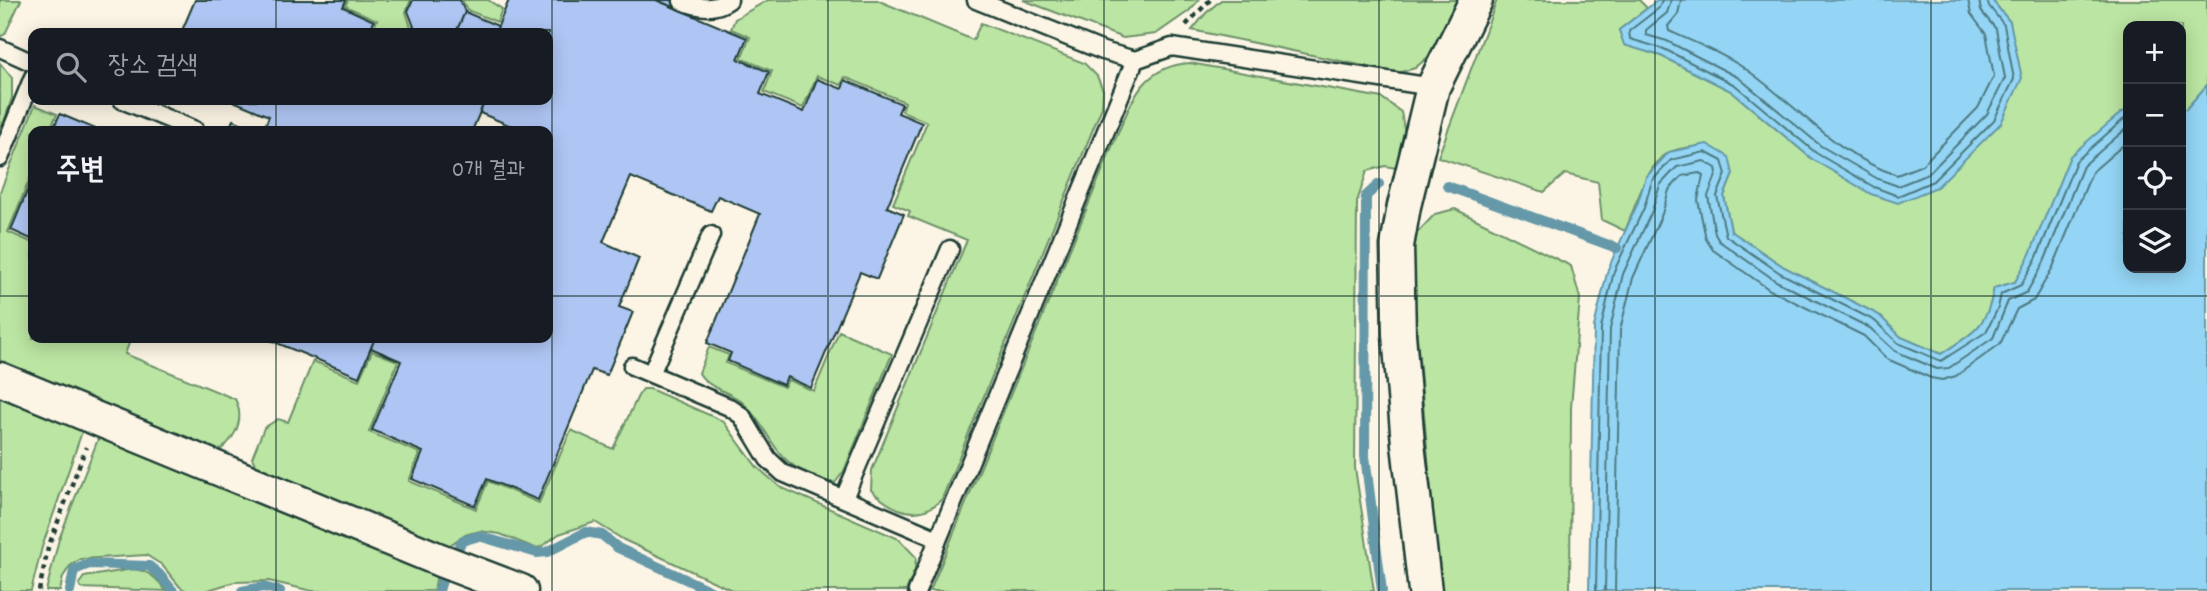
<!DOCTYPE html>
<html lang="ko">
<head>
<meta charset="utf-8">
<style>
  :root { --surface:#171b24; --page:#20242c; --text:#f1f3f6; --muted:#9ea1a6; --line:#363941 }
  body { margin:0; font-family:Dekko,"Poor Story",sans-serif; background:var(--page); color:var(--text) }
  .controls { position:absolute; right:21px; top:21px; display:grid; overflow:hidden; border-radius:14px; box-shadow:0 4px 18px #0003 }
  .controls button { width:63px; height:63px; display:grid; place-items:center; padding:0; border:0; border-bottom:2px solid var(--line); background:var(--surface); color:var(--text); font:35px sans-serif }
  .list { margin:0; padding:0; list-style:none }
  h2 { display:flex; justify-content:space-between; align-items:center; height:91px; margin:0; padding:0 28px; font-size:30px }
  h2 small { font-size:23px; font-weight:400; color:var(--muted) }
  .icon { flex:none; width:38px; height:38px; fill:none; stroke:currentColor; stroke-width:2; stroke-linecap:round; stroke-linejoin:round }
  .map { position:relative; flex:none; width:2207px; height:591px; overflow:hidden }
  .search { position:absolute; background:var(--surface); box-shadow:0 4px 18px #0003; left:28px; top:28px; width:525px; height:77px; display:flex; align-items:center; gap:18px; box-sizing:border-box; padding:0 24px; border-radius:14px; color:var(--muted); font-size:26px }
  .panel { position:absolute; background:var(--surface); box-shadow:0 4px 18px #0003; left:28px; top:126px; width:525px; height:217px; border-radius:14px }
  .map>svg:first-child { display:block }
  .green { fill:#bbe5a2; stroke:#6d916b; stroke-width:2 }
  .water { fill:#94d5f5; stroke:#6598a8; stroke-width:2 }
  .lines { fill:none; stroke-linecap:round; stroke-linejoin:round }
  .shore { stroke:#4e7a81; stroke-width:2 }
  .stream { stroke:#6598a8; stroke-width:10 }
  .building { fill:#afc5f3; stroke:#1f3d34; stroke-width:2 }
  .service-casing { stroke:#1f3d34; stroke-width:21 }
  .minor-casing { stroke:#1f3d34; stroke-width:37 }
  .path { stroke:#1f3d34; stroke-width:4.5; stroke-dasharray:5 5; stroke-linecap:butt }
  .service { stroke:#fcf5e5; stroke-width:16 }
  .minor { stroke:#fcf5e5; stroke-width:32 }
  .grid { fill:none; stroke:#1f3d34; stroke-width:2; stroke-opacity:0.55 }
</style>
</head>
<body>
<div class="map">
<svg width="2207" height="591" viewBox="0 0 2207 591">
  <rect width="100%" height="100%" fill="#fcf5e5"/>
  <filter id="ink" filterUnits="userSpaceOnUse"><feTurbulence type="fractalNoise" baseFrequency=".0143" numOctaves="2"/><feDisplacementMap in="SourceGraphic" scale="14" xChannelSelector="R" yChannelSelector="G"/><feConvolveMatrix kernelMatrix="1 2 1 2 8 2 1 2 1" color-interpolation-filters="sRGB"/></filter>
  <g filter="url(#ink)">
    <path class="green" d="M0,0H21L5,34L0,37Z
      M348,0H411L406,12L413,33H372L377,20L345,6Z
      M462,0H488L502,9L497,22L467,10Z
      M768,0H877L973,40L981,23L1084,63L1097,76L1103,90L1102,107L942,499C918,523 893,511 871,490L872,470L967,240L908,216L910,211L893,204L927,122L902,111L905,102L845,77L841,85L817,76L803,108L764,92L772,71L741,58L750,37L731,29L735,19Z
      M1023,0H1199L1189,11L1156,34L1123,38Z
      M1221,0H1460L1428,57L1415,68L1398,73L1192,30L1206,13Z
      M1497,0H1639L1647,8L1619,30L1625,45L1661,56L1731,91L1812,159L2010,22L1992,0H2207V85L2186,109H2181V26H2128V111L2122,112L2015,282L1994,288C1987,329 1973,332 1941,354L1901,337L1879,315L1784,267L1731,231L1724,196L1733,174L1707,145C1696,147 1678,147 1668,153C1645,166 1636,207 1625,231L1602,220L1598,182L1565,174L1544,192L1438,157Z
      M0,63L12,78V98L0,133Z
      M1190,63L1382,98L1401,112L1405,134L1396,168L1385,166L1367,171L1357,202L1355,468L1374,591H930L1111,149C1130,108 1138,66 1190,63Z
      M35,105L57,114L49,131H33V171L8,232L33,243V338H131L125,354L235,399C247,422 232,444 212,456L0,369V192Z
      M1455,209L1571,266L1580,298L1571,408L1570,591H1440L1416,326L1412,251L1417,233L1435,214Z
      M839,331L892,354L844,471L835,483C825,482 817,478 809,474C771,459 771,429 743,403C730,391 708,389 699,373L709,347L729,355L726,363L784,387L788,380L814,391Z
      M372,351L398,361L369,432L420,453L409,481L476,509L488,481L539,503L571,430L613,449L638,396L643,389H650L723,421L757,467L780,487L899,539L916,557L915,570L906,591H734L624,540L595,522L559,534L541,547L535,548L500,534L480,531L464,535L446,548L258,470L252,458L264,428L278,419L288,422L313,361L359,380Z
      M0,391L84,426L42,547L31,591H0Z
      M100,434L437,574L434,591H312L269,581L234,582L205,591H187L180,587L162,565L146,555L81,559L70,566L63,577L60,591H46L59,539Z
      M133,569C149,571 157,578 166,591L81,588L79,584L84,577Z"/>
    <path class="water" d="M1658,0H1992L2010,22L2022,78L2001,123L1937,187L1898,203L1871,194L1812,159L1731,91L1661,56L1624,45L1619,30Z
      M2207,85V591H1589L1594,327L1608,269L1637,205L1646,177L1669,152L1707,144L1729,157L1733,174L1724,196L1731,231L1784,267L1879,315L1901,337L1941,354C1973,333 1987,328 1994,288L2015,282L2030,254L2070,156L2122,112H2128V268H2181V109H2186Z"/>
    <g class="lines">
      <path class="shore" d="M1662,0L1659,8L1629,31L1630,39L1664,49L1735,85L1816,153L1874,187L1898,196L1933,181L1994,120L2014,79L2004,25L1989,6L1987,0
        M1671,0L1667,13L1646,30V35L1667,41L1739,78L1821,146L1878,179L1898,186L1928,174L1987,114L2005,78L1996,29L1981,11L1979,0
        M1681,0L1678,14L1668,26L1669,31C1694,42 1723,54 1747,70C1797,105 1837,156 1897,175L1922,165L1978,108L1994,76L1986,34L1971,14L1968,0
        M1596,591L1601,328L1614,271L1644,208L1652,181L1671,160L1705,152L1722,161L1726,174L1717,196L1726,236L1780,273L1875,321L1898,343L1941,361L1986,332L1998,308L2001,294L2021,285L2037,257L2076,161L2124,119L2128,118
        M1605,591L1610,329L1623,274L1652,211L1660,185L1677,167L1704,161L1716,168L1717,173L1708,196L1715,234L1719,241L1776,281L1870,328L1895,351L1937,369L1949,368L1993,338L2008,301L2027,292L2044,262L2083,166L2128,127
        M1615,591L1620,330L1633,278L1662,214L1669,190L1682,176L1699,173L1703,175L1698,200L1706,239L1713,250L1770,290L1864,336L1887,359L1931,378L1942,380L1956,376L2000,344L2017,309L2034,300L2053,267L2092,172L2128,141"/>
      <path class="stream" d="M1379,184L1366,196L1365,456L1382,591
        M1447,186L1617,248
        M70,591L74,570L89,564L149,566L159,574L173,591
        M242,591L263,587L280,591
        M439,591L443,577L462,541L479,536L537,553L547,552L586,532L602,535L618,548L711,591"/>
    </g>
    <path class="building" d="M195,0H346L343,7L374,21L369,33H181Z
      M413,0H460L465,12L456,32H416L408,11Z
      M509,0H656L747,38L738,59L769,72L760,94L804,112L817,79L842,89L845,80L902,104L898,113L922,123L887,207L904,214L877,279L860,272L811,388L787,377L783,385L728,361L731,353L707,343L760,214L718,196L711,211L631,177L603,242L639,258L619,307L633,312L607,375L592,370L538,500L487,479L475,506L412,479L423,452L372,430L401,361L371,348L375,338H548V131H523L480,113L485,100H548V33H495Z
      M656,0H683L679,9Z
      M465,12L498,26L495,33L456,32Z
      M231,100H485L472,131H263L269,116Z
      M60,114L100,131H52Z
      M233,120L261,131H228Z
      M33,177V240L11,230Z
      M265,338H375L359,377Z"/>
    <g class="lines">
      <defs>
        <path id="service" d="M976,0L1103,51L1135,60L1172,47L1433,87
          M682,1C698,8 714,11 729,0
          M0,48L33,63
          M122,100L195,130
          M0,158L33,77
          M632,366L729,407L742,416L768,459L783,473L938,539
          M651,374L711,235
          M844,498L950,249
          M917,591L1135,60"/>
        <path id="minor" d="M0,379L440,560L521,591
          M1425,591L1408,444L1399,334L1397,246L1404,206L1433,87L1476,0"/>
      </defs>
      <use href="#service" class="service-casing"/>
      <use href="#minor" class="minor-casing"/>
      <path class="path" d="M1186,25L1210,0
        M39,591L48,548L86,447"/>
      <use href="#service" class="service"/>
      <use href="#minor" class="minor"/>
    </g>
  </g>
  <path class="grid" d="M276,0V33M552,0V591M828,0V591M1104,0V591M1379,0V591M1655,0V591M1931,0V591M276,100V131M0,296H33M548,296H2207M276,338V591"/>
</svg>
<div class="controls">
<button>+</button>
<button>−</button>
<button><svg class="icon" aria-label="locate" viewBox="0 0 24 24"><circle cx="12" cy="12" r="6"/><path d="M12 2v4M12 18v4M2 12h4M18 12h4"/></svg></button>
<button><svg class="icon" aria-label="layers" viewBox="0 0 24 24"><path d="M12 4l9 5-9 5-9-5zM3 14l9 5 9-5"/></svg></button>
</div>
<div class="search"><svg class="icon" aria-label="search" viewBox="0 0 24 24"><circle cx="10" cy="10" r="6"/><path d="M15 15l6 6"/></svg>장소 검색</div>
<section class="panel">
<h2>주변<small>0개 결과</small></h2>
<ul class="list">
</ul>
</section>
</div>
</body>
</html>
